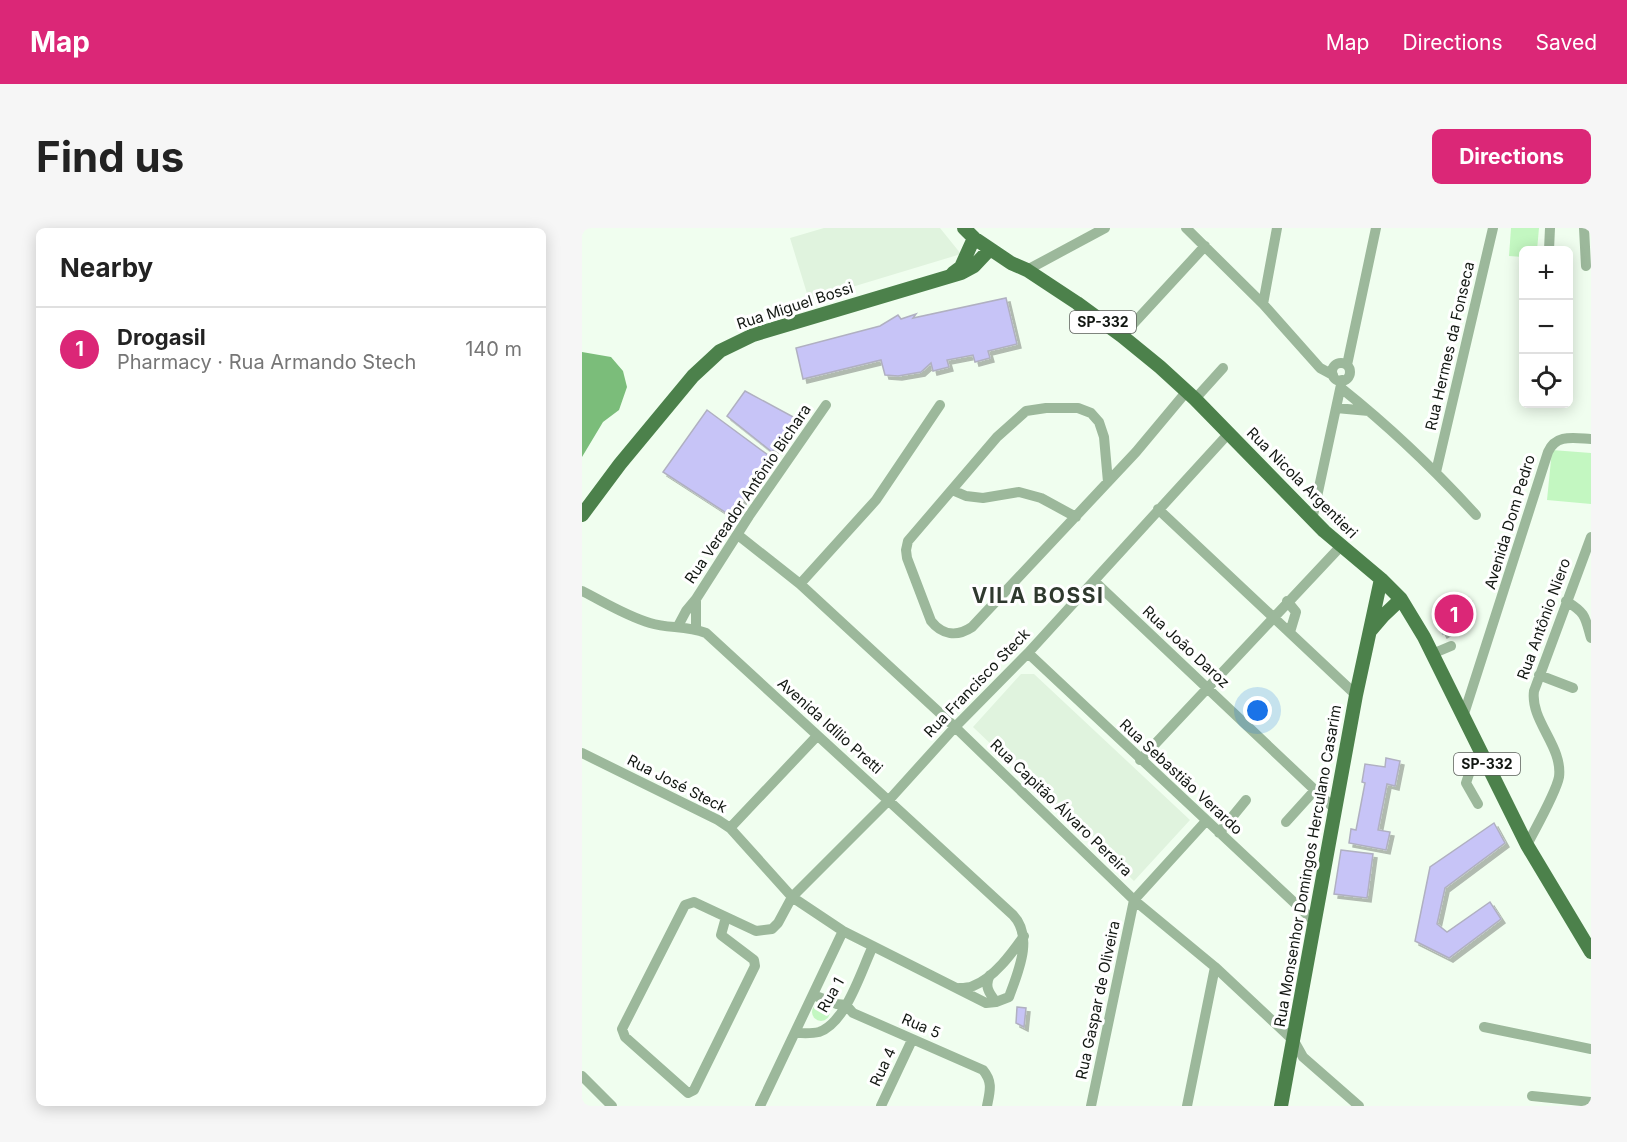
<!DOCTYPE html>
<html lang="en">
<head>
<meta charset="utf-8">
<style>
  :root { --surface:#fff; --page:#f6f6f6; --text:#222; --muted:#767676; --line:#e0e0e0; --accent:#db2777 }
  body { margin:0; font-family:Inter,sans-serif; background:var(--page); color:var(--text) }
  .controls { position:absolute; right:18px; top:18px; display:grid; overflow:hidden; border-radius:9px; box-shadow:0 3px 15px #0003 }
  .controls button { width:54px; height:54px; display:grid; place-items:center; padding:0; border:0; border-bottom:2px solid var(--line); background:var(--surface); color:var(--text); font:30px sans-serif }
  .you { position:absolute; left:676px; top:483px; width:21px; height:21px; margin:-15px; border:4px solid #fff; border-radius:50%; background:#1a73e8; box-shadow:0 0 0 9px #1a73e833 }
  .badge { display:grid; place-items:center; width:39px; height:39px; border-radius:50%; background:var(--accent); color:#fff; font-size:20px; font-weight:700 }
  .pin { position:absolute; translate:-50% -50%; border:3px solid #fff; box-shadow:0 2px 6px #0006 }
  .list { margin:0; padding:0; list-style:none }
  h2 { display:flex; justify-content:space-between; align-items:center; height:78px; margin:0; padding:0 24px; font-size:26px }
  h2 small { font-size:20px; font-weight:400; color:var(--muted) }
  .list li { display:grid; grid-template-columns:39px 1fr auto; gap:18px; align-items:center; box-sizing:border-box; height:84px; padding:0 24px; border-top:2px solid var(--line) }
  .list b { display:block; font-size:22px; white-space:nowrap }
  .list p { margin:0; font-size:20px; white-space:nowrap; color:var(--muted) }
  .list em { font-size:20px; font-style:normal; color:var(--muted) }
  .icon { flex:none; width:33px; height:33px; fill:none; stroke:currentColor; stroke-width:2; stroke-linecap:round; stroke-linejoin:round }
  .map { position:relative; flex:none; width:1009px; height:878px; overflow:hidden; border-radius:9px }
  header { display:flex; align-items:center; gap:36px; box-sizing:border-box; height:84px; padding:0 30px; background:var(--accent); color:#fff }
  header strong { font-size:28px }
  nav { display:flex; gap:33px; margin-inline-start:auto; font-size:21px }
  .intro { display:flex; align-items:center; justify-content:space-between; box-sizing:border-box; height:144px; padding:0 36px }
  h1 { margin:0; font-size:42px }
  .button { padding:15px 27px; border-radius:9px; background:var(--accent); color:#fff; font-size:21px; font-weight:700 }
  main { display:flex; gap:36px; padding:0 36px }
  aside { flex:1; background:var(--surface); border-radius:9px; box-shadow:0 3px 15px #0003 }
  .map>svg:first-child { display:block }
  .built { fill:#e0f3de }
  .green { fill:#c3f7c1 }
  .water { fill:#7bbd7a }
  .building { fill:#c7c4f7; stroke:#b0b0c1; stroke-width:1.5; filter:url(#shadow) }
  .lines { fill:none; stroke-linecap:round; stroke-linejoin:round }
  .minor { stroke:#9cb89b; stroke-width:10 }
  .major { stroke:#4c814b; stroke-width:14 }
  .labels { text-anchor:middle; stroke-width:6; stroke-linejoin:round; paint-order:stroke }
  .shield { fill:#fff; stroke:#595d59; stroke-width:1.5 }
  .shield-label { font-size:14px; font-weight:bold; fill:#121712 }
  .street-label { font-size:15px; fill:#121712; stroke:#fff }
  .district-label { font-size:21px; font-weight:bold; letter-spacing:1.5px; fill:#2f392e; stroke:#fff }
</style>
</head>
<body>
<header>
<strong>Map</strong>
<nav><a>Map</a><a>Directions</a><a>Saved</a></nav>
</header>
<div class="intro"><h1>Find us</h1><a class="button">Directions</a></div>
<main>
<aside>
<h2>Nearby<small></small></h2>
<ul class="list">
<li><span class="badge">1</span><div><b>Drogasil</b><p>Pharmacy · Rua Armando Stech</p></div><em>140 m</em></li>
</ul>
</aside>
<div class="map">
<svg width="1009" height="878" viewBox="0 0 1009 878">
  <defs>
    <filter id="shadow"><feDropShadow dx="4" dy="4" stdDeviation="0" flood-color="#0004"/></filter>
  </defs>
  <rect width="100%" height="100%" fill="#f0feef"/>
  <path class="built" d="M242,0H358L379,26L227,72L208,10Z
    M439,446H452L608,592L552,653L391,499Z"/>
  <path class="green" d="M929,0H957L955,22H942L941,29L927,28Z
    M970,222L1009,225V276L965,272Z
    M230 784a9 9 0 1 1 18 0a9 9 0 1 1-18 0Z"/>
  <path class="water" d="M0,124L29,129L41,143L45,159L37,182L21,194L0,229Z"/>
  <path class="building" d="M424,70L435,116L406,123L408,130L393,134L391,127L365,132L367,139L351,143L349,135L339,144L316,148L303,147L299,132L221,151L214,120L298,98L316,87L319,91L334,86L331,90Z
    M163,163L215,191L190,224L145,188Z
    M125,182L190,230L149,288L81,244Z
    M886,370L878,396L861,406L853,391L873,380L872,378Z
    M804,530L818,533L813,558L805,556L796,602L808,604L804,622L767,615L769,601L774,602L783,555L780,554L783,536L803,539Z
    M912,595L923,615L863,660L855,696L865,704L908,674L919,691L867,730L833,713L848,639Z
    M759,622L791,626L785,670L752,666Z
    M435,779L444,780L442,799L434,795Z"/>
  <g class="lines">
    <path class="minor" d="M604,0L681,76L738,140L751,147
      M1002,0L1004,38
      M967,22L968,0
      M445,42L523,0
      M681,76L695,0
      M540,108L623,18
      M750 144a9 9 0 1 1 18 0a9 9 0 1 1-18 0Z
      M765,137L794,0
      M759,160C808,199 852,241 894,287
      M613,171L641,140
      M754,180L787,183
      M854,244L911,0
      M526,254L522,209L517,194L509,185L496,180H464L444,183L415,209L326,313L324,322L325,330L349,393C360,407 375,409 390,399L554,224L605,163
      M370,262L384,268L401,270L437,264L459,270L494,289
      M576,281L774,467
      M730,292L760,152
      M156,307L218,356L373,499L552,672L633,739L712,813L721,829L777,878
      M512,353L754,582
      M218,356L294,272L358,177
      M0,363C22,374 44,388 68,395C87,401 103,397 124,405L431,687C452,709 436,744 427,769L414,774L404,775L261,703L210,669L148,600L136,592L0,525
      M114,371V401
      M705,373L714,384L708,404
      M984,373C1004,385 1003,389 1009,410
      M96,398L104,383L114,371L167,288L244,177
      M446,425L733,694
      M850,426L869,418
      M957,447L991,460
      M881,489L966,224C974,206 991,210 1009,211
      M558,532L759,318
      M896,576L884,555L889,540L902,529
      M704,594L733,562
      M148,600L235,508
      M637,605L664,572
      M945,617C953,601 974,565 977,549C981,518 948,493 952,463L1009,309
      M144,689L139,707L172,732L173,738L112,862L106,865L43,809L40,801L103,677L112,674L174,703L190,701L196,695L210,669L307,572L373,499L446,425L647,205
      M408,747C402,758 407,765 414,774
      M377,760C381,760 387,760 391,758C412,750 430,725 442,708
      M231,767L255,776L264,777L271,785L401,842C411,854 408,863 405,878
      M902,799L1009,821
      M213,805C221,805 229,806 237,804C264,795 279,743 291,718
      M0,848L30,878
      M950,868L1009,874
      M178,878L261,703
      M299,878L330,812
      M509,878L552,672L624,593
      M605,878L633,739"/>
    <path class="major" d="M382,0L392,10L429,35L445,42L495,75L540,108L578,139L613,171L742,303L799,351L819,371L842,409L945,617L1009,724
      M371,45L379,39L392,10
      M0,287L38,236L111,148L138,123L171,107L379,45L392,38L408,21
      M789,402L801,388L819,371
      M699,878L774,467L799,351"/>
  </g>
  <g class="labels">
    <g class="shield">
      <rect x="488" y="83" width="66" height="22" rx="4.5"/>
      <rect x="872" y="525" width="66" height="22" rx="4.5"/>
    </g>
    <g class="shield-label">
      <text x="521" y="99">SP-332</text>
      <text x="905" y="541">SP-332</text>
    </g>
    <g class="street-label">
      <text transform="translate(213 78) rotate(-18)" y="5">Rua Miguel Bossi</text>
      <text transform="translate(868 118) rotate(-77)" y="5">Rua Hermes da Fonseca</text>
      <text transform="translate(720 255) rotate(45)" y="5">Rua Nicola Argentieri</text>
      <text transform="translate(166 266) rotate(-56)" y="5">Rua Vereador Antônio Bichara</text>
      <text transform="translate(928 294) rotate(-73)" y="5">Avenida Dom Pedro</text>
      <text transform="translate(962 391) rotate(-70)" y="5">Rua Antônio Niero</text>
      <text transform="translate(604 419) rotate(43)" y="5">Rua João Daroz</text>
      <text transform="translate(395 455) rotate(-46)" y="5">Rua Francisco Steck</text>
      <text transform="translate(248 498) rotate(42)" y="5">Avenida Idílio Pretti</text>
      <text transform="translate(599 549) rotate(43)" y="5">Rua Sebastião Verardo</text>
      <text transform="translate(95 556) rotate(27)" y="5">Rua José Steck</text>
      <text transform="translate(479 580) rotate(44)" y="5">Rua Capitão Álvaro Pereira</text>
      <text transform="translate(726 638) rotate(-80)" y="5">Rua Monsenhor Domingos Herculano Casarim</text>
      <text transform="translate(249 767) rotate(-60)" y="5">Rua 1</text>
      <text transform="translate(516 772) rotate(-78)" y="5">Rua Gaspar de Oliveira</text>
      <text transform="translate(339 798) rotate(23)" y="5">Rua 5</text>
      <text transform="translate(301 839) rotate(-65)" y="5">Rua 4</text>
    </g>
    <g class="district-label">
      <text x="456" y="375">VILA BOSSI</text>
    </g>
  </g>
</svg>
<div class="controls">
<button>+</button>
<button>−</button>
<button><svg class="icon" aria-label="locate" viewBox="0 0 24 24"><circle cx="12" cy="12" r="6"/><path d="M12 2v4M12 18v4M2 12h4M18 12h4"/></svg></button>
</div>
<div class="you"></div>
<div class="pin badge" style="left:872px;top:386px">1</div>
</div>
</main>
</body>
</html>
